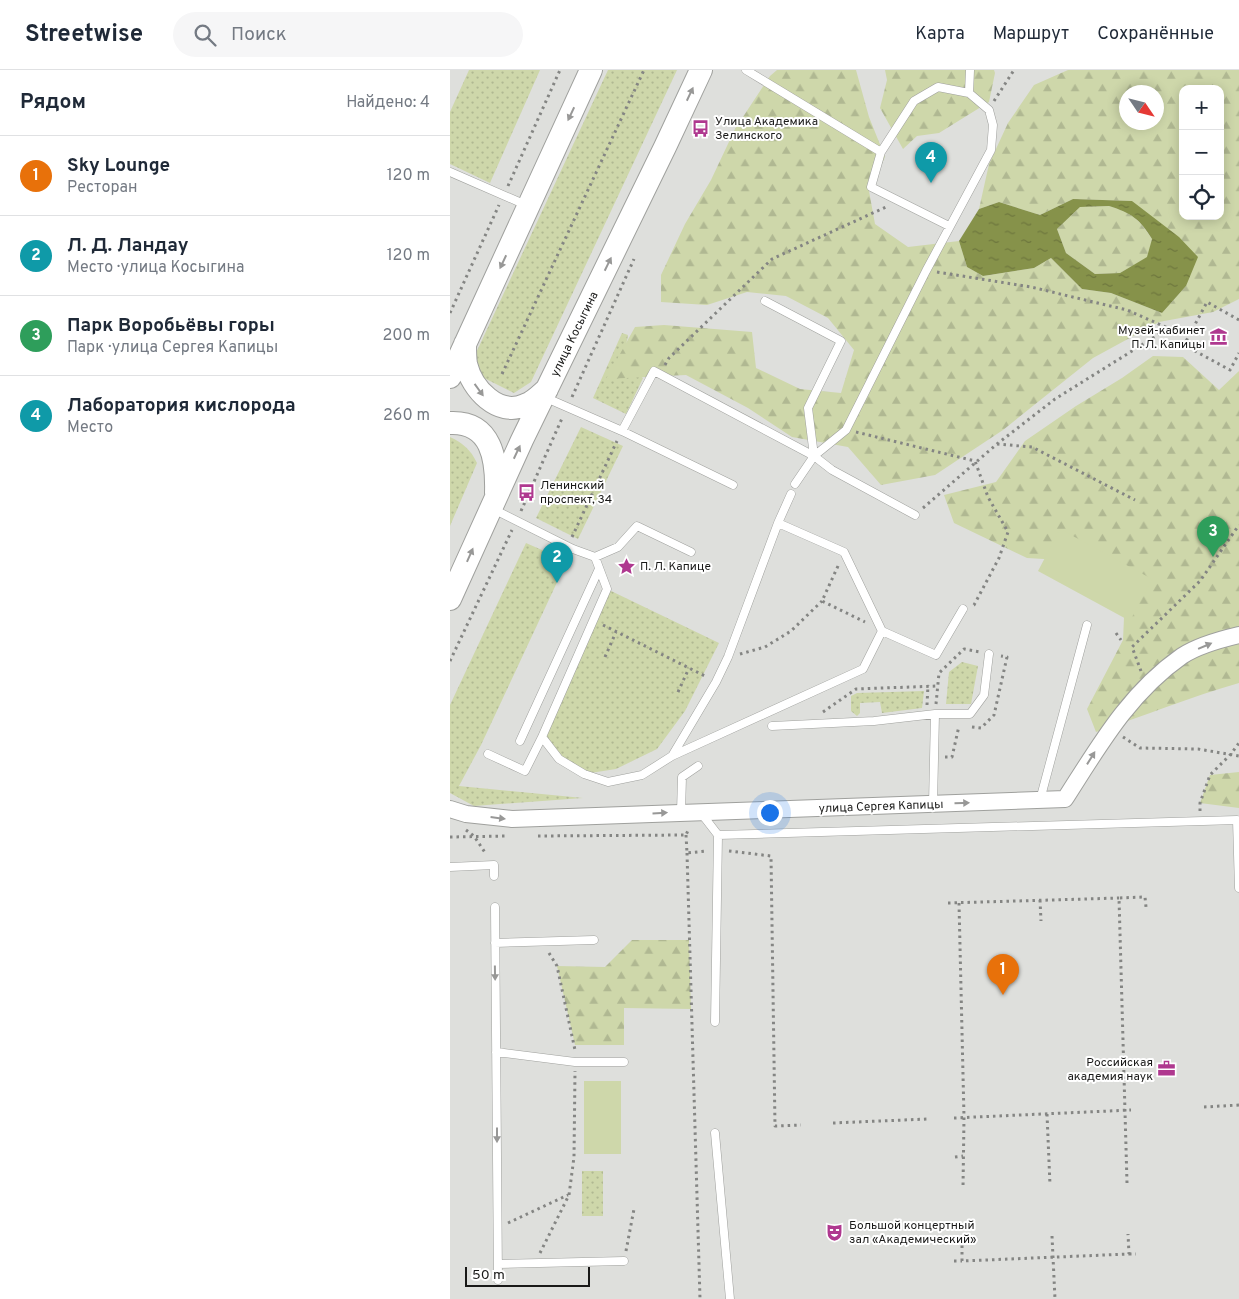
<!DOCTYPE html>
<html lang="ru">
<head>
<meta charset="utf-8">
<style>
  :root { --surface:#fff; --page:#f6f6f7; --text:#1f2937; --muted:#747a83; --line:#e0e1e3; --accent:#db2777 }
  body { margin:0; font-family:Overpass,sans-serif; background:var(--page); color:var(--text) }
  .controls { position:absolute; right:15px; top:15px; display:grid; overflow:hidden; border-radius:10px; box-shadow:0 2px 12px #0003 }
  .controls button { width:45px; height:45px; display:grid; place-items:center; padding:0; border:0; border-bottom:1px solid var(--line); background:var(--surface); color:var(--text); font:25px sans-serif }
  .compass { position:absolute; left:669px; top:15px; width:45px; height:45px; border-radius:50%; background:var(--surface); box-shadow:0 2px 12px #0003; rotate:125deg }
  .scale { position:absolute; left:15px; bottom:12px; width:125px; box-sizing:border-box; padding-left:5px; border:2px solid #191918; border-top:0; font-size:14px; line-height:18px; white-space:nowrap; color:#191918; -webkit-text-stroke:4px #fff; paint-order:stroke }
  .you { position:absolute; left:319px; top:742px; width:18px; height:18px; margin:-12px; border:4px solid #fff; border-radius:50%; background:#1a73e8; box-shadow:0 0 0 8px #1a73e833 }
  .badge { display:grid; place-items:center; width:32px; height:32px; border-radius:50%; background:var(--accent); color:#fff; font-size:16px; font-weight:700 }
  .pin { position:absolute; translate:-50% -41px; filter:drop-shadow(0 1px 2px #0008) }
  .pin::after { content:''; position:absolute; top:26px; width:18px; height:15px; background:inherit; clip-path:polygon(0 0,100% 0,50% 100%) }
  .list { margin:0; padding:0; list-style:none }
  h2 { display:flex; justify-content:space-between; align-items:center; height:65px; margin:0; padding:0 20px; font-size:21px }
  h2 small { font-size:16px; font-weight:400; color:var(--muted) }
  .list li { display:grid; grid-template-columns:32px 1fr auto; gap:15px; align-items:center; box-sizing:border-box; height:80px; padding:0 20px; border-top:1px solid var(--line) }
  .list b { display:block; font-size:19px; white-space:nowrap }
  .list p { margin:0; font-size:16px; white-space:nowrap; color:var(--muted) }
  .list em { font-size:16px; font-style:normal; color:var(--muted) }
  .icon { flex:none; width:28px; height:28px; fill:none; stroke:currentColor; stroke-width:2; stroke-linecap:round; stroke-linejoin:round }
  .map { position:relative; flex:none; width:789px; height:1229px; overflow:hidden }
  header { display:flex; align-items:center; gap:30px; box-sizing:border-box; height:70px; padding:0 25px; background:var(--surface); border-bottom:1px solid var(--line) }
  header strong { font-size:24px }
  nav { display:flex; gap:28px; margin-inline-start:auto; font-size:18px }
  .search { width:350px; height:45px; background:var(--page); display:flex; align-items:center; gap:12px; box-sizing:border-box; padding:0 18px; border-radius:28px; color:var(--muted); font-size:19px }
  main { display:flex }
  aside { flex:1; background:var(--surface) }
  .map>svg:first-child { display:block }
  .green { fill:url(#green-dots) }
  .forest { fill:url(#forest-firs); fill-rule:evenodd }
  .pitch { fill:#ced7aa }
  .water { fill:url(#water-ripples); fill-rule:evenodd }
  .lines { fill:none; stroke-linecap:round; stroke-linejoin:round }
  .lane-casing { stroke:#9fa09d; stroke-width:9 }
  .street-casing { stroke:#9fa09d; stroke-width:18 }
  .secondary-casing { stroke:#9fa09d; stroke-width:24 }
  .path { stroke:#848583; stroke-width:3; stroke-dasharray:2.5 4; stroke-linecap:butt }
  .lane { stroke:#fff; stroke-width:8 }
  .street { stroke:#fff; stroke-width:16 }
  .secondary { stroke:#fff; stroke-width:22 }
  .oneway { fill:#989897 }
  .labels { text-anchor:middle; stroke-width:4; stroke-linejoin:round; paint-order:stroke }
  .poi-label { font-size:12px; fill:#191918; stroke:#fff; text-anchor:start }
  .street-label { font-size:12px; fill:#191918; stroke:#fff }
</style>
</head>
<body>
<header>
<strong>Streetwise</strong>
<div class="search"><svg class="icon" aria-label="search" viewBox="0 0 24 24"><circle cx="10" cy="10" r="6"/><path d="M15 15l6 6"/></svg>Поиск</div>
<nav><a>Карта</a><a>Маршрут</a><a>Сохранённые</a></nav>
</header>
<main>
<aside>
<h2>Рядом<small>Найдено: 4</small></h2>
<ul class="list">
<li><span class="badge" style="background:#e8710a">1</span><div><b>Sky Lounge</b><p>Ресторан</p></div><em>120 m</em></li>
<li><span class="badge" style="background:#0f9aa8">2</span><div><b>Л. Д. Ландау</b><p>Место · улица Косыгина</p></div><em>120 m</em></li>
<li><span class="badge" style="background:#2e9e5b">3</span><div><b>Парк Воробьёвы горы</b><p>Парк · улица Сергея Капицы</p></div><em>200 m</em></li>
<li><span class="badge" style="background:#0f9aa8">4</span><div><b>Лаборатория кислорода</b><p>Место</p></div><em>260 m</em></li>
</ul>
</aside>
<div class="map">
<svg width="789" height="1229" viewBox="0 0 789 1229">
  <defs>
    <pattern id="green-dots" width="8" height="8" patternUnits="userSpaceOnUse" patternTransform="scale(1.25)"><rect width="8" height="8" fill="#ced7aa"/><path d="M2 2h.1M6 6h.1" fill="none" stroke="#b0b892" stroke-width="1.8" stroke-linecap="round"/></pattern>
    <pattern id="forest-firs" width="22" height="20" patternUnits="userSpaceOnUse" patternTransform="scale(1.25)"><rect width="22" height="20" fill="#ced7aa"/><path d="M5 1l3.5 6h-7zM16 11l3.5 6h-7z" fill="#b0b892"/></pattern>
    <pattern id="water-ripples" width="26" height="14" patternUnits="userSpaceOnUse" patternTransform="scale(1.25)"><rect width="26" height="14" fill="#86924a"/><path d="M2 4q2-2 4 0t4 0M15 11q2-2 4 0t4 0" fill="none" stroke="#6d763d"/></pattern>
  </defs>
  <rect width="100%" height="100%" fill="#dedfdc"/>
  <path class="green" d="M19,0H90L40,113L0,94V42Z
    M158,0H227L81,312L64,323L30,306L25,285Z
    M172,263L178,265L175,281L179,298L193,308L176,344L143,328Z
    M131,357L173,376L128,469L86,448Z
    M0,367C13,373 21,380 27,393L0,456Z
    M76,473L117,491L31,675L9,716L133,728L24,736L0,723V635Z
    M157,519L269,573L235,641L207,679L166,699L134,704L109,689L92,667Z
    M512,592L528,596L521,634H496L499,602Z
    M474,621L472,638L432,643L430,632L410,633V643L407,646L401,641V626L407,623Z
    M132,1101H153V1146H132Z"/>
  <path class="forest" d="M327,0H406L419,47L435,87L419,121L425,154L458,177L509,171L517,197L533,206L584,198L601,188L632,219L661,223L712,243L736,216L682,131L623,129L590,145L549,132L529,139L539,94L558,53L584,15L618,0H789V229L763,242L709,252L643,288L553,360L485,405L431,415L398,377L342,367L298,338L236,305L156,309L185,257L214,255L302,262L306,298L350,319L391,323L404,280L378,248L336,226L297,222L257,235L211,232V205L235,154L261,110L285,59L320,6ZM733,19H770V146H733ZM676,22H706V52H676Z
    M435,0H544L545,3L539,32L489,63L467,66L453,79L430,38L437,10Z
    M659,136C682,143 689,149 702,169L698,187L670,203L645,204L616,183L607,159L630,137Z
    M703,286L733,287L769,320L789,301V613C740,627 694,646 646,662L637,639L673,570L675,525L627,491L577,488L504,453L494,425L546,412L575,371L626,336L672,308Z
    M789,702V738L750,733L760,705Z
    M182,870H239L241,939L174,938V975H125L107,896L155,897Z"/>
  <path class="pitch" d="M610,459L702,509L680,551L588,501Z
    M134,1011H171V1084H134Z"/>
  <path class="water" d="M623,129L682,131L729,167L748,187L736,216L712,243L661,223L632,219L601,188L584,198L533,206L517,197L509,171L529,139L549,132L590,145ZM659,136C681,143 690,149 702,169L697,187L670,203L645,204L616,183L607,159L630,137Z"/>
  <g class="lines">
    <defs>
      <path id="lane" d="M296,0L431,82L421,117L499,156
        M519,23L520,0
        M0,102L76,135
        M315,231L391,271L358,338L364,386L345,414
        M94,327L172,361L283,415
        M172,361L204,301L364,386L382,400L465,445
        M364,386L396,360L476,201L541,80L543,55L539,40L519,23L488,17L464,31L431,82
        M43,439L123,479L145,487L168,477L187,456L241,482
        M328,453L394,482L432,561L413,599L222,686L266,612L278,587Z
        M328,453L341,424
        M145,487L157,519L92,667L109,689L134,704L158,712L192,705L222,686
        M432,561L486,585L513,539
        M485,644H520L534,625L539,584
        M322,656L424,651L485,644L483,734
        M70,671L149,499
        M38,684L75,701L92,667
        M590,730L637,555
        M231,742L232,707L248,696
        M251,743L268,765
        M0,797L44,795V806
        M45,837L48,1210
        M45,873L144,870
        M265,952L268,765L787,750L789,818
        M46,982L125,992H174
        M265,1063L280,1229
        M48,1194L174,1191"/>
      <path id="street" d="M0,739L16,744L62,749L615,729C649,676 679,623 732,586C747,576 772,569 789,565"/>
      <path id="secondary" d="M15,274C15,281 15,288 16,294C22,319 48,347 75,335C84,332 90,325 97,319
        M0,307L141,0
        M0,353C42,351 47,390 46,423
        M0,529L72,370L215,77L251,0"/>
    </defs>
    <use href="#lane" class="lane-casing"/>
    <use href="#street" class="street-casing"/>
    <use href="#secondary" class="secondary-casing"/>
    <path class="path" d="M544,31L564,0
      M58,116L110,0
      M487,202L581,217L677,240L718,258
      M0,243L49,135
      M789,250L757,232L734,275L780,300L789,283
      M215,295L219,288L322,189L436,137
      M52,304L194,0
      M122,327L184,189
      M406,362L525,391L538,427L558,462L549,488L524,535L522,536
      M547,374L582,377L685,430
      M473,438L547,374L605,329L719,258L742,259L750,257
      M71,441L113,346
      M122,467L167,371
      M388,496L372,531L415,552
      M153,555L257,607
      M666,563L671,570
      M290,584L315,577L341,561L372,531
      M155,587L166,562
      M0,591L62,460
      M691,601L682,577L750,511L789,455
      M228,622L239,598
      M486,634L489,603L514,579L530,582
      M477,635L478,615
      M373,642L406,619L488,616
      M522,657L531,658L544,645L557,587L551,586
      M673,667L690,678L748,679L789,686
      M495,687H502L509,656
      M750,741V733L760,705L781,684L789,673
      M16,760L24,766L36,784
      M236,765L237,783L256,781
      M88,766L236,765L239,758
      M0,767L57,766
      M279,781L321,786L325,1056L351,1055
      M237,783L250,1229
      M590,830L591,851
      M498,833L669,828
      M509,833L514,1047L513,1118
      M99,883L107,896L125,980
      M754,1037L789,1035
      M597,1044L600,1115
      M504,1048L681,1040
      M383,1053L477,1049
      M505,1087L513,1086
      M677,1113L669,828L695,827L696,837
      M58,1153L118,1125
      M602,1166L605,1229
      M512,1169V1191L679,1184L678,1164
      M176,1181L184,1139
      M90,1183L119,1125L124,1087L125,1001
      M679,1184H686
      M504,1191H512"/>
    <use href="#lane" class="lane"/>
    <use href="#street" class="street"/>
    <use href="#secondary" class="secondary"/>
  </g>
  <defs><path id="oneway-solid" d="M-6-.8H1V-3.2L6.5 0L1 3.2V.8H-6Z" transform="scale(1.25)"/></defs>
  <g class="oneway">
    <use href="#oneway-solid" transform="translate(240 24) rotate(-65)"/>
    <use href="#oneway-solid" transform="translate(121 44) rotate(115)"/>
    <use href="#oneway-solid" transform="translate(53 192) rotate(115)"/>
    <use href="#oneway-solid" transform="translate(158 194) rotate(-64)"/>
    <use href="#oneway-solid" transform="translate(29 320) rotate(54)"/>
    <use href="#oneway-solid" transform="translate(67 382) rotate(-65)"/>
    <use href="#oneway-solid" transform="translate(20 485) rotate(-66)"/>
    <use href="#oneway-solid" transform="translate(755 576) rotate(-23)"/>
    <use href="#oneway-solid" transform="translate(641 688) rotate(-58)"/>
    <use href="#oneway-solid" transform="translate(512 733) rotate(-2)"/>
    <use href="#oneway-solid" transform="translate(210 743) rotate(-3)"/>
    <use href="#oneway-solid" transform="translate(48 748) rotate(7)"/>
    <use href="#oneway-solid" transform="translate(45 903) rotate(89)"/>
    <use href="#oneway-solid" transform="translate(47 1065) rotate(90)"/>
  </g>
  <defs>
    <symbol id="bus-bare" viewBox="-9 -9 18 18"><path d="M-5-6H5V4H4V6H2V4H-2V6H-4V4H-5ZM-3.5-4V0h7V-4ZM-3.5 1.2v1.5H-2V1.2ZM2 1.2v1.5H3.5V1.2Z" fill="#af388f" stroke="#fff" stroke-width="2.5" paint-order="stroke"/></symbol>
    <symbol id="museum-bare" viewBox="-9 -9 18 18"><path d="M0-6L6-3V-2H-6V-3ZM-5-1h2V3h-2ZM-1-1h2V3h-2ZM3-1h2V3H3ZM-6 4H6V6H-6Z" fill="#af388f" stroke="#fff" stroke-width="2.5" paint-order="stroke"/></symbol>
    <symbol id="sight-bare" viewBox="-9 -9 18 18"><path d="M0-6L1.8-2.2L6-1.7L2.9 1.2L3.7 5.4L0 3.3L-3.7 5.4L-2.9 1.2L-6-1.7L-1.8-2.2Z" fill="#af388f" stroke="#fff" stroke-width="2.5" paint-order="stroke"/></symbol>
    <symbol id="office-bare" viewBox="-9 -9 18 18"><path d="M-6-3h4V-5.5h4V-3h4V5H-6ZM-1-4.5V-3h2v-1.5ZM-6 0V1H6V0Z" fill="#af388f" stroke="#fff" stroke-width="2.5" paint-order="stroke"/></symbol>
    <symbol id="theatre-bare" viewBox="-9 -9 18 18"><path d="M-5-5.5Q0-4 5-5.5V0Q5 5 0 6Q-5 5-5 0ZM-3.3-2.5H-1v1.5H-3.3ZM1-2.5H3.3v1.5H1ZM-2.8 1Q0 5.5 2.8 1Z" fill="#af388f" stroke="#fff" stroke-width="2.5" paint-order="stroke"/></symbol>
  </defs>
  <g fill-rule="evenodd">
    <use href="#bus-bare" x="238" y="46" width="25" height="25"/>
    <use href="#museum-bare" x="756" y="254" width="25" height="25"/>
    <use href="#bus-bare" x="64" y="410" width="25" height="25"/>
    <use href="#sight-bare" x="164" y="484" width="25" height="25"/>
    <use href="#office-bare" x="704" y="986" width="25" height="25"/>
    <use href="#theatre-bare" x="372" y="1150" width="25" height="25"/>
  </g>
  <g class="labels">
    <g class="poi-label">
      <text x="265" y="55">Улица Академика<tspan x="265" dy="14">Зелинского</tspan></text>
      <text x="755" y="264" text-anchor="end">Музей-кабинет<tspan x="755" dy="14">П. Л. Капицы</tspan></text>
      <text x="90" y="419">Ленинский<tspan x="90" dy="14">проспект, 34</tspan></text>
      <text x="190" y="500">П. Л. Капице</text>
      <text x="703" y="996" text-anchor="end">Российская<tspan x="703" dy="14">академия наук</tspan></text>
      <text x="399" y="1159">Большой концертный<tspan x="399" dy="14">зал «Академический»</tspan></text>
    </g>
    <g class="street-label">
      <text transform="translate(124 264) rotate(-64)" y="4">улица Косыгина</text>
      <text transform="translate(431 736) rotate(-2)" y="4">улица Сергея Капицы</text>
    </g>
  </g>
</svg>
<div class="controls">
<button>+</button>
<button>−</button>
<button><svg class="icon" aria-label="locate" viewBox="0 0 24 24"><circle cx="12" cy="12" r="6"/><path d="M12 2v4M12 18v4M2 12h4M18 12h4"/></svg></button>
</div>
<svg class="compass" viewBox="-18 -18 36 36"><path d="M0-13l5 13h-10z" fill="#e53935"/><path d="M0 13l5-13h-10z" fill="#747a83"/></svg>
<div class="scale">50 m</div>
<div class="you"></div>
<div class="pin badge" style="left:553px;top:925px;background:#e8710a">1</div>
<div class="pin badge" style="left:107px;top:513px;background:#0f9aa8">2</div>
<div class="pin badge" style="left:763px;top:487px;background:#2e9e5b">3</div>
<div class="pin badge" style="left:481px;top:113px;background:#0f9aa8">4</div>
</div>
</main>
</body>
</html>
